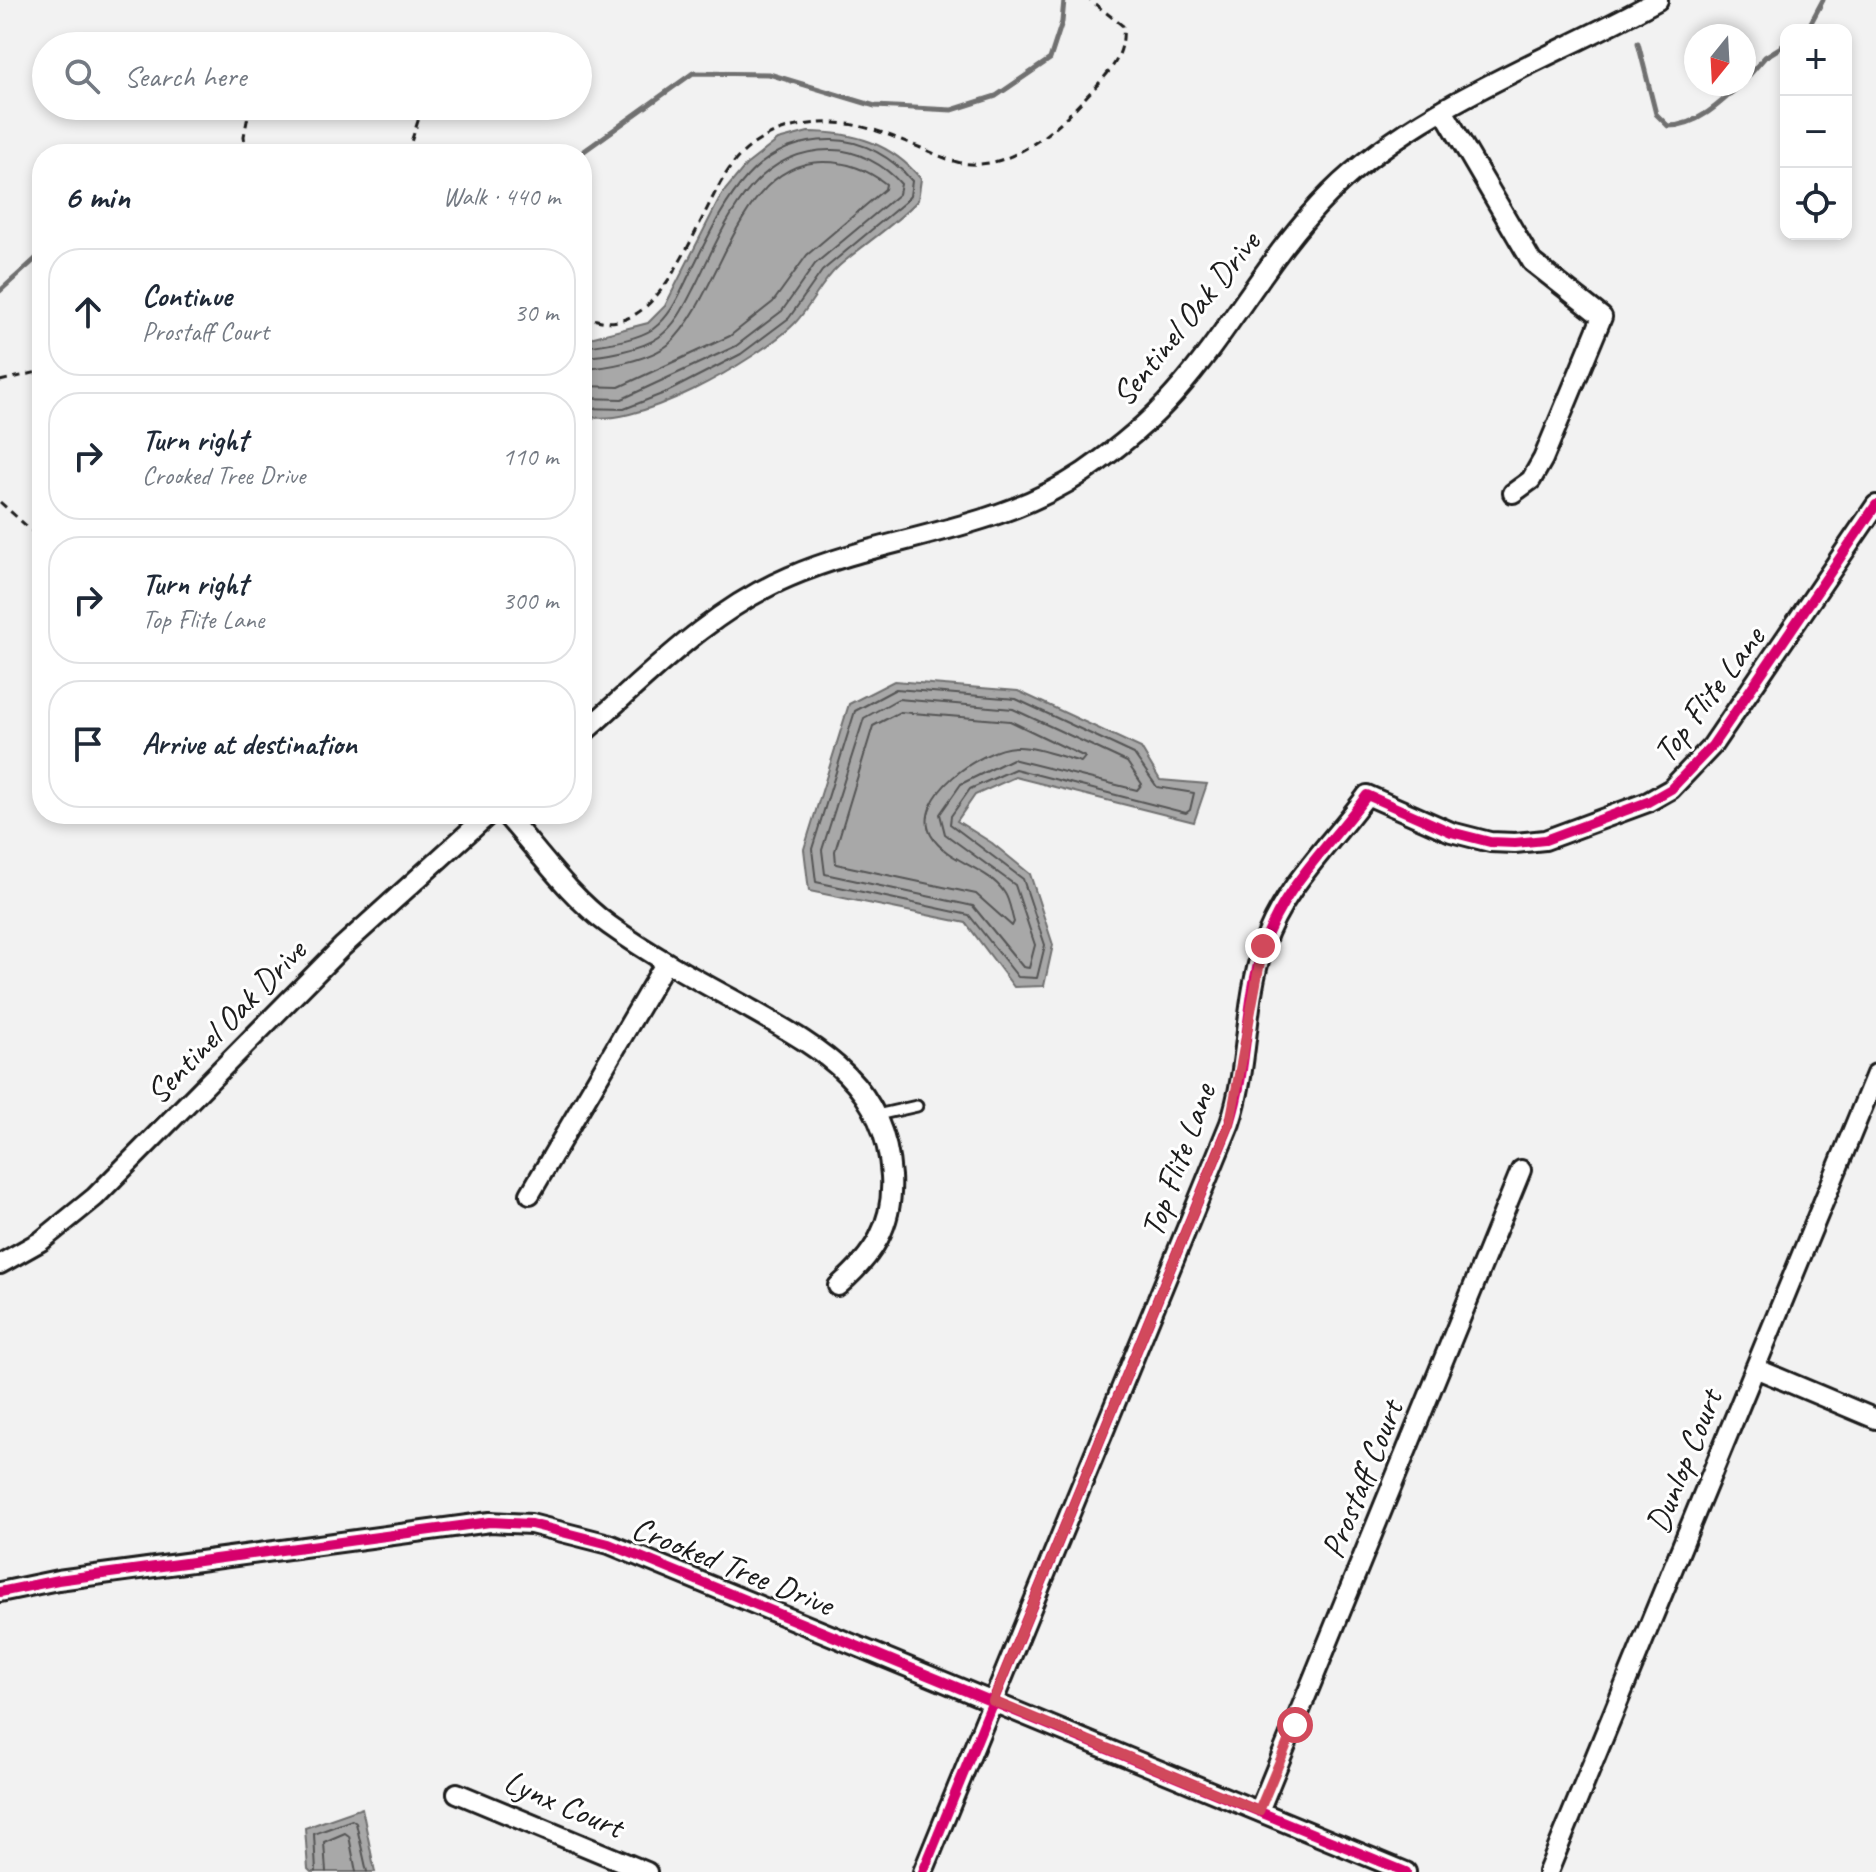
<!DOCTYPE html>
<html lang="en">
<head>
<meta charset="utf-8">
<style>
  :root { --surface:#fff; --page:#f2f2f3; --text:#1f2937; --muted:#747a83; --line:#e0e1e3 }
  body { margin:0; font-family:Caveat,sans-serif; background:var(--page); color:var(--text) }
  .controls { position:absolute; right:24px; top:24px; display:grid; overflow:hidden; border-radius:16px; box-shadow:0 4px 12px #0003 }
  .controls button { width:72px; height:72px; display:grid; place-items:center; padding:0; border:0; border-bottom:2px solid var(--line); background:var(--surface); color:var(--text); font:40px sans-serif }
  .compass { position:absolute; left:1684px; top:24px; width:72px; height:72px; border-radius:50%; background:var(--surface); box-shadow:0 4px 12px #0003; rotate:198deg }
  .stop { position:absolute; width:24px; height:24px; margin:-18px; border:6px solid #d1495b; border-radius:50%; background:#fff }
  .stop.end { background:#d1495b; border-color:#fff; box-shadow:0 2px 8px #0008 }
  .list { margin:0; padding:0; list-style:none }
  h2 { display:flex; justify-content:space-between; align-items:center; height:104px; margin:0; padding:0 32px; font-size:34px }
  h2 small { font-size:26px; font-weight:400; color:var(--muted) }
  .list li { display:grid; grid-template-columns:52px 1fr auto; gap:24px; align-items:center; box-sizing:border-box; height:128px; margin:0 16px 16px; padding:0 16px; border:2px solid var(--line); border-radius:32px }
  .list b { display:block; font-size:30px; white-space:nowrap }
  .list p { margin:0; font-size:26px; white-space:nowrap; color:var(--muted) }
  .list em { font-size:26px; font-style:normal; color:var(--muted) }
  .icon { flex:none; width:44px; height:44px; fill:none; stroke:currentColor; stroke-width:2; stroke-linecap:round; stroke-linejoin:round }
  .map { position:relative; flex:none; width:1876px; height:1872px; overflow:hidden }
  .search { position:absolute; background:var(--surface); box-shadow:0 4px 12px #0003; left:32px; top:32px; width:560px; height:88px; display:flex; align-items:center; gap:20px; box-sizing:border-box; padding:0 28px; border-radius:44px; color:var(--muted); font-size:30px }
  .panel { position:absolute; background:var(--surface); box-shadow:0 4px 12px #0003; left:32px; top:144px; width:560px; height:680px; border-radius:32px }
  .map>svg:first-child { display:block }
  .water { fill:#a8a8a8; stroke:#707070; stroke-width:2 }
  .lines { fill:none; stroke-linecap:round; stroke-linejoin:round }
  .shore { stroke:#545454; stroke-width:2 }
  .stream { stroke:#707070; stroke-width:5 }
  .lane-casing { stroke:#1c1c1c; stroke-width:15 }
  .street-casing { stroke:#1c1c1c; stroke-width:24 }
  .path { stroke:#1c1c1c; stroke-width:3; stroke-dasharray:8 6; stroke-linecap:butt }
  .lane { stroke:#fff; stroke-width:9 }
  .street { stroke:#fff; stroke-width:18 }
  .cycleway-casing { stroke:#fff; stroke-width:15 }
  .cycleway { stroke:#d6006c; stroke-width:10 }
  .route { stroke:#d1495b; stroke-width:10 }
  .labels { text-anchor:middle; stroke-width:6; stroke-linejoin:round; paint-order:stroke }
  .street-label { font-size:34px; fill:#1c1c1c; stroke:#fff }
</style>
</head>
<body>
<div class="map">
<svg width="1876" height="1872" viewBox="0 0 1876 1872">
  <rect width="100%" height="100%" fill="#f2f2f2"/>
  <filter id="ink" filterUnits="userSpaceOnUse"><feTurbulence type="fractalNoise" baseFrequency=".0125" numOctaves="2"/><feDisplacementMap in="SourceGraphic" scale="16" xChannelSelector="R" yChannelSelector="G"/><feConvolveMatrix kernelMatrix="1 2 1 2 8 2 1 2 1" color-interpolation-filters="sRGB"/></filter>
  <g filter="url(#ink)">
    <path class="water" d="M808,132C854,132 891,143 921,179L918,200C895,225 864,244 839,266C820,283 811,307 794,324C760,358 628,436 582,414V340L648,323L665,306L722,194L746,165L778,140Z
      M894,681L1018,691L1141,748L1160,780L1207,784L1194,822L1015,777L975,795L957,821L992,843L1030,874L1053,945L1044,986L1014,987L966,923L809,891L804,849L849,704Z
      M362,1808L375,1872H311L308,1869L305,1828Z"/>
    <g class="lines">
      <path class="shore" d="M582,347C602,345 636,340 653,329C672,315 680,293 690,273C722,209 750,139 832,140C863,140 893,158 912,181L910,196L905,202L822,271L789,318L741,354L667,392L624,409L582,408
        M582,357C603,356 641,350 659,337C678,323 686,303 697,282C726,222 754,149 832,150C857,150 885,165 901,184L899,194L815,264L782,311L736,346L622,399L582,398
        M582,369C606,368 650,360 669,344C722,296 737,161 824,162C846,162 868,170 886,184L885,189L807,255L773,302L730,336L619,387L582,386
        M896,689L1016,699L1134,754L1157,787L1194,793L1190,810L1186,813L1015,769L970,789L951,816L950,824L1023,879L1045,945L1037,978L1018,977L969,915L816,882L812,849L855,711Z
        M898,699L1013,709L1127,762L1142,784L1137,790L1012,759L961,784L940,814L945,834L1015,885L1035,945L1029,968L1023,967L973,906L825,874L822,850L864,718Z
        M900,712L1010,721L1085,757L1081,762C1061,757 1036,746 1015,747C982,748 911,797 931,835C946,862 988,867 1004,892C1010,900 1011,913 1014,922L1012,926L976,894L836,864L835,851L873,726Z
        M316,1872L314,1834L352,1820L356,1823L367,1872
        M326,1872L324,1842L345,1833L349,1836L356,1872"/>
      <path class="stream" d="M1807,30L1823,0
        M1638,43L1656,114L1668,126C1697,126 1721,103 1741,84
        M1744,81L1765,57L1786,44
        M580,154L693,73L769,74L875,106L952,110L996,96L1050,59L1062,22L1064,0
        M0,291L42,253"/>
      <defs>
        <path id="lane" d="M877,1115L917,1106"/>
        <path id="street" d="M1444,112L1532,262L1602,317L1543,459L1531,480L1513,493
          M582,734C647,677 709,611 789,577C886,535 994,533 1084,472C1117,449 1148,424 1175,393C1231,330 1270,253 1330,193C1418,105 1551,59 1658,0
          M505,814C538,851 569,896 609,925C652,956 699,981 745,1006C819,1048 885,1082 891,1176C894,1225 873,1256 838,1286
          M530,1194L666,962
          M0,1264L41,1241L95,1197L342,947L489,814
          M1755,1368L1876,1419
          M0,1592L58,1580L490,1522L531,1524L609,1544L1406,1872
          M457,1793L647,1872
          M1259,1811L1521,1170
          M923,1872L1230,1123C1249,1066 1244,1004 1263,947C1282,888 1332,843 1367,795L1451,832L1490,842L1515,843L1545,840L1648,802L1671,789L1712,746L1876,505
          M1548,1872L1876,1074"/>
      </defs>
      <use href="#lane" class="lane-casing"/>
      <use href="#street" class="street-casing"/>
      <path class="path" d="M246,154L244,136L250,106
        M407,154L419,118L420,106
        M582,314C660,357 696,212 732,165C745,147 769,132 792,127C844,116 873,128 921,148C933,153 947,160 961,163C1010,172 1055,130 1085,98C1106,75 1126,59 1123,26L1090,0
        M0,381L42,371
        M0,502L42,540"/>
      <use href="#lane" class="lane"/>
      <use href="#street" class="street"/>
      <defs>
        <path id="cycleway" d="M0,1592L58,1580L490,1522L531,1524L609,1544L1406,1872
          M923,1872L1230,1123C1249,1066 1244,1004 1263,947C1282,888 1332,843 1367,795L1451,832L1490,842L1515,843L1545,840L1648,802L1671,789L1712,746L1876,505"/>
      </defs>
      <use href="#cycleway" class="cycleway-casing"/>
      <use href="#cycleway" class="cycleway"/>
    </g>
  </g>
  <g class="lines" filter="url(#ink)">
    <path class="route" d="M1263,946L1230,1123L993,1701L1259,1811L1295,1725"/>
  </g>
  <g class="labels">
    <g class="street-label">
      <text transform="translate(1185 318) rotate(-51)" y="12">Sentinel Oak Drive</text>
      <text transform="translate(1708 694) rotate(-53)" y="12">Top Flite Lane</text>
      <text transform="translate(225 1021) rotate(-46)" y="12">Sentinel Oak Drive</text>
      <text transform="translate(1177 1160) rotate(-70)" y="12">Top Flite Lane</text>
      <text transform="translate(1683 1461) rotate(-68)" y="12">Dunlop Court</text>
      <text transform="translate(1361 1479) rotate(-68)" y="12">Prostaff Court</text>
      <text transform="translate(733 1565) rotate(22)" y="12">Crooked Tree Drive</text>
      <text transform="translate(564 1803) rotate(23)" y="12">Lynx Court</text>
    </g>
  </g>
</svg>
<div class="controls">
<button>+</button>
<button>−</button>
<button><svg class="icon" aria-label="locate" viewBox="0 0 24 24"><circle cx="12" cy="12" r="6"/><path d="M12 2v4M12 18v4M2 12h4M18 12h4"/></svg></button>
</div>
<svg class="compass" viewBox="-18 -18 36 36"><path d="M0-13l5 13h-10z" fill="#e53935"/><path d="M0 13l5-13h-10z" fill="#747a83"/></svg>
<div class="stop" style="left:1295px;top:1725px"></div>
<div class="stop end" style="left:1263px;top:946px"></div>
<div class="search"><svg class="icon" aria-label="search" viewBox="0 0 24 24"><circle cx="10" cy="10" r="6"/><path d="M15 15l6 6"/></svg>Search here</div>
<section class="panel">
<h2>6 min<small>Walk · 440 m</small></h2>
<ul class="list">
<li><svg class="icon" aria-label="ahead" viewBox="0 0 24 24"><path d="M12 20V5M6 11l6-6 6 6"/></svg><div><b>Continue</b><p>Prostaff Court</p></div><em>30 m</em></li>
<li><svg class="icon" aria-label="right" viewBox="0 0 24 24"><path d="M7 20v-9h11M14 6l5 5-5 5"/></svg><div><b>Turn right</b><p>Crooked Tree Drive</p></div><em>110 m</em></li>
<li><svg class="icon" aria-label="right" viewBox="0 0 24 24"><path d="M7 20v-9h11M14 6l5 5-5 5"/></svg><div><b>Turn right</b><p>Top Flite Lane</p></div><em>300 m</em></li>
<li><svg class="icon" aria-label="arrive" viewBox="0 0 24 24"><path d="M6 21V4h12l-3 4 3 4H6"/></svg><div><b>Arrive at destination</b></div></li>
</ul>
</section>
</div>
</body>
</html>
